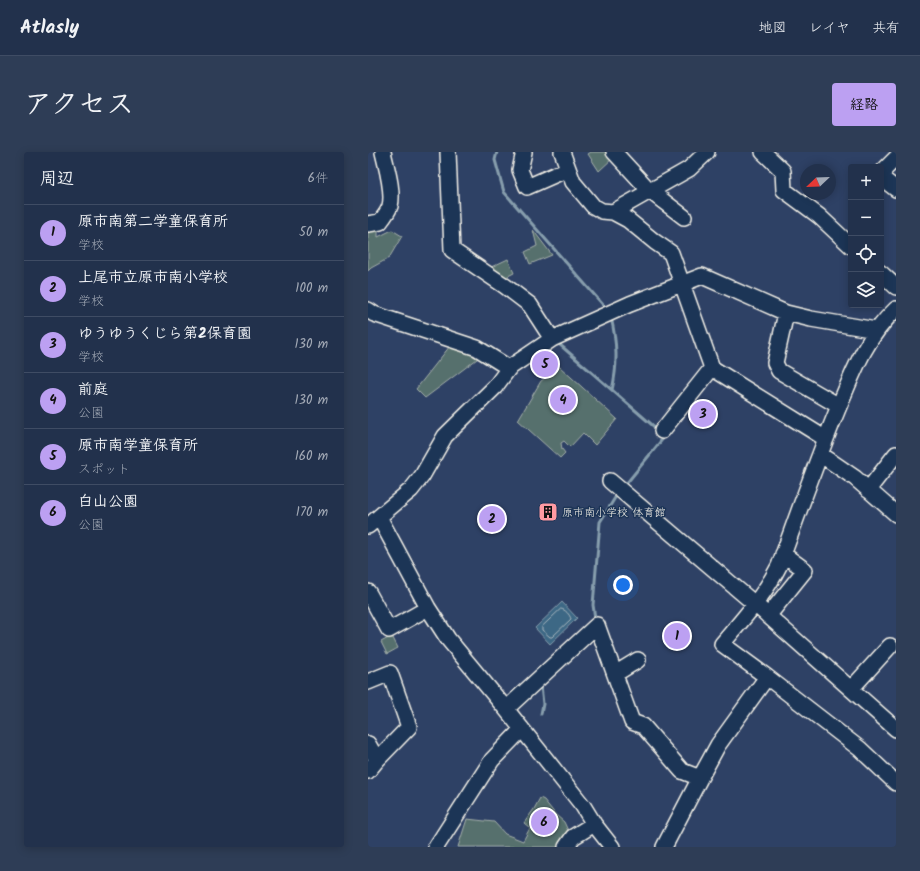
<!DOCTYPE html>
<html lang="ja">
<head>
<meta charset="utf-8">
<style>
  :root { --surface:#22314c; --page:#2e3d56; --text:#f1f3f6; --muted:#a2a9b5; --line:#3f4c64; --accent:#bca0f2 }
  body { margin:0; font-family:Kalam,"Klee One",sans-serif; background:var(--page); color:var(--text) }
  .controls { position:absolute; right:12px; top:12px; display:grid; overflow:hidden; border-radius:4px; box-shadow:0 2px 10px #0003 }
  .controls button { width:36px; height:36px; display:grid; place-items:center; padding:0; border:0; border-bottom:1px solid var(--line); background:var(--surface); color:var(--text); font:20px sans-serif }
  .compass { position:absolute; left:432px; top:12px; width:36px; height:36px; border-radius:50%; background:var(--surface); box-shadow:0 2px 10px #0003; rotate:247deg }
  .you { position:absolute; left:255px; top:433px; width:14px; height:14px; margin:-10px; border:3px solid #fff; border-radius:50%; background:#1a73e8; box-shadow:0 0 0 6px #1a73e833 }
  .badge { display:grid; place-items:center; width:26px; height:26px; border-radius:50%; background:var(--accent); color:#111; font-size:13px; font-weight:700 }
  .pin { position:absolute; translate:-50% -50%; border:2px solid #fff; box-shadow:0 1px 4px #0006 }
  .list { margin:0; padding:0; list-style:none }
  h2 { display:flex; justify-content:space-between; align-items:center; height:52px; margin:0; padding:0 16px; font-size:17px }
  h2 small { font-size:13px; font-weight:400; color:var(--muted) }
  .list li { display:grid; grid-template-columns:26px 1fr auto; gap:12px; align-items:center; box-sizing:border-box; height:56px; padding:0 16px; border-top:1px solid var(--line) }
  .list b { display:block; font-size:15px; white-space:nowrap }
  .list p { margin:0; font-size:13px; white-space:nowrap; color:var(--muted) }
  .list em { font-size:13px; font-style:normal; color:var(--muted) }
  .icon { flex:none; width:22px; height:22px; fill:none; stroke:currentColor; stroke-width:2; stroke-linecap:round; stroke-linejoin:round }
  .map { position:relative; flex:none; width:528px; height:695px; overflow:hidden; border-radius:4px }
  header { display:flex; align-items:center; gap:24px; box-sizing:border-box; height:56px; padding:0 20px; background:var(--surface); border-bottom:1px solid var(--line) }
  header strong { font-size:19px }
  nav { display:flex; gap:22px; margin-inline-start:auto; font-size:14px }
  .intro { display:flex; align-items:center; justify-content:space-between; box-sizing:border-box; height:96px; padding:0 24px }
  h1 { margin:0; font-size:28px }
  .button { padding:10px 18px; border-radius:4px; background:var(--accent); color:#111; font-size:14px; font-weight:700 }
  main { display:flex; gap:24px; padding:0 24px }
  aside { flex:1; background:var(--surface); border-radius:4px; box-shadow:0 2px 10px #0003 }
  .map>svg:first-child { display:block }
  .green { fill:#57706d; stroke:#a6b0aa }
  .water { fill:#3e6785; stroke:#879ead }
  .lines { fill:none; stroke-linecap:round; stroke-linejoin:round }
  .shore { stroke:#abbac0; stroke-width:1 }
  .stream { stroke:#879ead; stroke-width:3 }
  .minor-casing { stroke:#f4f1e8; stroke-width:18 }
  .minor { stroke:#1d3557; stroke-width:15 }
  .labels { text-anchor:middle; stroke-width:3; stroke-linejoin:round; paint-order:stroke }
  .poi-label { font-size:11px; fill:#f4f1e8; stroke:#1d3557; text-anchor:start }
</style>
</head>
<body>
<header>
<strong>Atlasly</strong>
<nav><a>地図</a><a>レイヤ</a><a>共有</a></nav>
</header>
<div class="intro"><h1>アクセス</h1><a class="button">経路</a></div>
<main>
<aside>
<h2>周辺<small>6件</small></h2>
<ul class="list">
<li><span class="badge">1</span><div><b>原市南第二学童保育所</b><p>学校</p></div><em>50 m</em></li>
<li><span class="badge">2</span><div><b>上尾市立原市南小学校</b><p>学校</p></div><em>100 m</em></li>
<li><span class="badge">3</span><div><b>ゆうゆうくじら第2保育園</b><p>学校</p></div><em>130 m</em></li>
<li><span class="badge">4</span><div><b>前庭</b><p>公園</p></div><em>130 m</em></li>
<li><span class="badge">5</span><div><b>原市南学童保育所</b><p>スポット</p></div><em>160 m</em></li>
<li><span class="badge">6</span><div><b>白山公園</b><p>公園</p></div><em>170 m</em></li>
</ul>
</aside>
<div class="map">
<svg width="528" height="695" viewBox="0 0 528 695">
  <rect width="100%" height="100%" fill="#2e4165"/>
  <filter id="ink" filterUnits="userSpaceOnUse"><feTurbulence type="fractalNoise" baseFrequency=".025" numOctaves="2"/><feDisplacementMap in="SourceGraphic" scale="8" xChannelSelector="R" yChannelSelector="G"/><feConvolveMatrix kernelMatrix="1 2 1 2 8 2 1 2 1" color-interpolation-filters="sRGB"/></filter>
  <g filter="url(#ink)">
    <path class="green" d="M223,0H240L245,6L231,19L220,2Z
      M10,75V85L24,78L34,84L21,106L3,116L0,119V77Z
      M165,78L184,103L162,112L157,100L169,94Z
      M140,107L146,121L136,126L119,117Z
      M82,194L113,204L57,246L48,237Z
      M192,215L249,267L227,293L215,281L202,295L196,289L193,291L194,297L197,301L192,306L150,268L173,229Z
      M24,484L30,496L19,502L13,490Z
      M172,646L176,648L188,663L196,670L203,685L195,695H90L99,667L126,670L137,682L155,689L162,676L156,671L166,657Z"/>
    <path class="water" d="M194,450L209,466L182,492L167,476Z"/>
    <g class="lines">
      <path class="shore" d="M193,457C197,457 202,463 203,467L184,485H182L174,478V475Z"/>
      <path class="stream" d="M129,0L127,8L136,40L237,155
        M243,165C249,191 250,212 244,238
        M191,192L290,278
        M258,332L297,284
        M227,466L225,453L232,370L250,341
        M173,534L175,552L173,562"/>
      <defs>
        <path id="minor" d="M80,0L84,98L137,134L162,153L184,187
          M156,0L152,18L159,35L200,17
          M194,0L205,30L225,54L234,59L245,60L260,68L287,90L303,101L344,216L294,279
          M246,0L282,39L316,65
          M395,0L415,19L416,38L451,64L483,94
          M528,6L516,18L515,27L528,37
          M245,60L321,17L339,0
          M0,72L12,70C16,65 20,60 22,54C26,39 18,14 15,0
          M513,121L528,135
          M528,157C497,186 485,221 469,259C448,310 430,362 411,414C396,444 375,467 354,492L399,525L492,597L528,631
          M0,158L6,162L109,196L141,216
          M418,161L407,211L411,219L471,254
          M344,216L458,287
          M452,302L487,326L528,362
          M242,329L388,453L528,577
          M500,338L528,302
          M11,365L60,456L80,487L138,557L215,654L226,672L244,695
          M0,374L43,338L54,324L77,284L127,235L141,216L184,187L262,152L334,124L418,161L443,167L508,178
          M0,440L21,478L60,456
          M400,464L437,418L415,402
          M247,522L270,508
          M0,530L22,521L41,575L9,608L0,619
          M483,537L522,494
          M138,557L229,473L264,570L275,574L314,619L332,626
          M0,592L9,608
          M68,695L124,608L154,577
          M198,695L205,685L226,672
          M296,695L332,626L350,593L399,525"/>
      </defs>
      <use href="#minor" class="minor-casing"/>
      <use href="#minor" class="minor"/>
    </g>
  </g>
  <defs>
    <symbol id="building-square" viewBox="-11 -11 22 22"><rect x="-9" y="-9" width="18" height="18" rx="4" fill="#ff9aa2" stroke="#1d3557"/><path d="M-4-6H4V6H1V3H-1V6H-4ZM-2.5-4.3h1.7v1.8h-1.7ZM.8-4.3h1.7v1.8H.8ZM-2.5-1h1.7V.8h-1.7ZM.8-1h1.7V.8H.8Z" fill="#111"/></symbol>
  </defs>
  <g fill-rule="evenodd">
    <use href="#building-square" x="169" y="349" width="22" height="22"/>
  </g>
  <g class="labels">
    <g class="poi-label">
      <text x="194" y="364">原市南小学校 体育館</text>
    </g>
  </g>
</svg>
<div class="controls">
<button>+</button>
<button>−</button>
<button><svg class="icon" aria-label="locate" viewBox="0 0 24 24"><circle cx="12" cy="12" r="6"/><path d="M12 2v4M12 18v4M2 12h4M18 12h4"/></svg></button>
<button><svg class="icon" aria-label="layers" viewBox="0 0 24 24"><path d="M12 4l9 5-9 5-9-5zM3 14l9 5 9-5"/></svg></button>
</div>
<svg class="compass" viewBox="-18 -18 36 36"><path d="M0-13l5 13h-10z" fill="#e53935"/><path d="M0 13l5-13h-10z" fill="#a2a9b5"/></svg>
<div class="you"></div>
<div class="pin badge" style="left:309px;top:484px">1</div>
<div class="pin badge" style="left:124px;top:367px">2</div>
<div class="pin badge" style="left:335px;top:262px">3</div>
<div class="pin badge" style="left:195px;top:248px">4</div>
<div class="pin badge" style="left:177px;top:212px">5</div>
<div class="pin badge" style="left:176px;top:670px">6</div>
</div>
</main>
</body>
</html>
